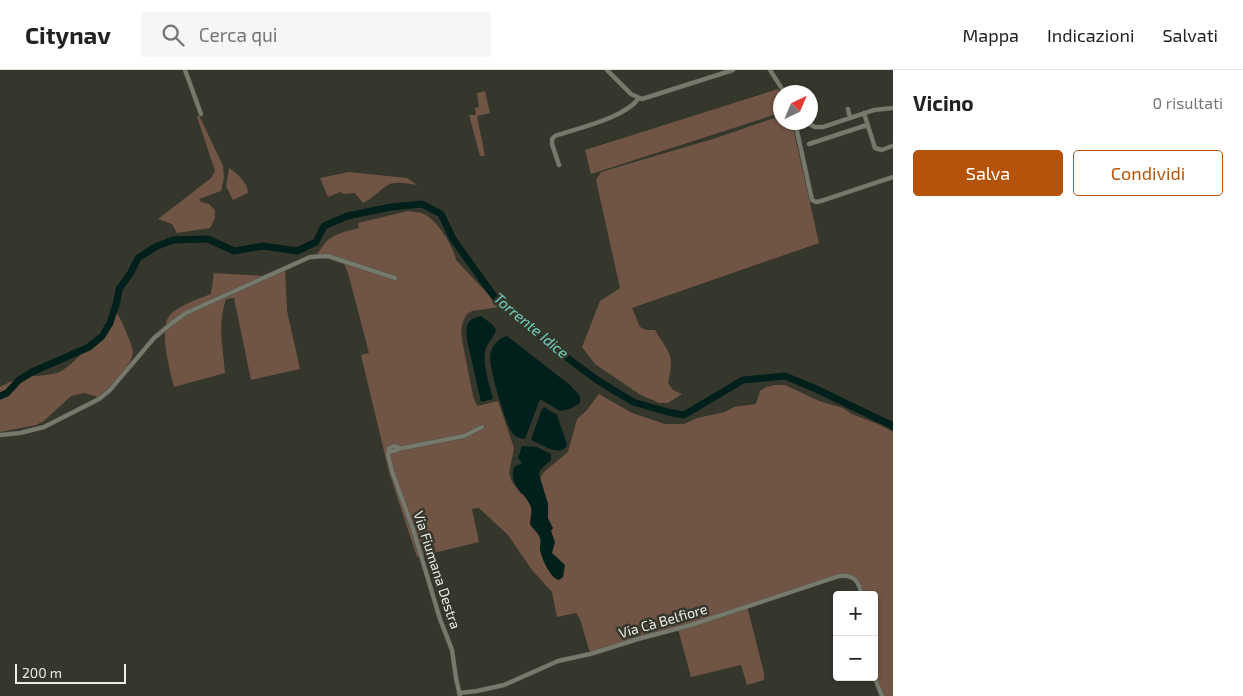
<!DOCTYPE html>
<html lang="it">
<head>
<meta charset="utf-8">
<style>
  :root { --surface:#fff; --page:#f6f6f6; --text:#222; --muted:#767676; --line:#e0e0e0; --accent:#b45309 }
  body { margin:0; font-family:"Exo 2",sans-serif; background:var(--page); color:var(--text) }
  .controls { position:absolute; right:15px; bottom:15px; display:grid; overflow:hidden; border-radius:5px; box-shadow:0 1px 4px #0004 }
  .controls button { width:45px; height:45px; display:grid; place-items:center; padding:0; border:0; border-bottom:1px solid var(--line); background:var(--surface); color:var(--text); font:25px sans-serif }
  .compass { position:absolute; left:773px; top:15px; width:45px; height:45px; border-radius:50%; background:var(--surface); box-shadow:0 1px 4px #0004; rotate:44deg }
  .scale { position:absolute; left:15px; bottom:12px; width:111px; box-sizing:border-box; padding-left:5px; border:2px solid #ecede6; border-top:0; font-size:14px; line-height:18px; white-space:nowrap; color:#ecede6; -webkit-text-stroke:4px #35372c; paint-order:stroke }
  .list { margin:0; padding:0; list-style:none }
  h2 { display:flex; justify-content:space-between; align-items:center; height:65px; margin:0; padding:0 20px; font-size:21px }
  h2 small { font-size:16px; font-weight:400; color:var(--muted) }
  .actions { display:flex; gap:10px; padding:15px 20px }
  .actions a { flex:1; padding:11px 0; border:1px solid var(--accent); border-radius:5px; text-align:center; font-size:18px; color:var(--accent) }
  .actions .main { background:var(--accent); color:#fff }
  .icon { flex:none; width:28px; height:28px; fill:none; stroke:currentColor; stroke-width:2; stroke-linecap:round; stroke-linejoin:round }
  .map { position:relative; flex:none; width:893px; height:626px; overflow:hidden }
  header { display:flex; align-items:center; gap:30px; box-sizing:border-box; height:70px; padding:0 25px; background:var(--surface); border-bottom:1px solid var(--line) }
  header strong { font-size:24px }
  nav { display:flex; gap:28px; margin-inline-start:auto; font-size:18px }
  .search { width:350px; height:45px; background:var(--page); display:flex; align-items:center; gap:12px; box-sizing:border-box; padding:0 18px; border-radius:5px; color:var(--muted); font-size:19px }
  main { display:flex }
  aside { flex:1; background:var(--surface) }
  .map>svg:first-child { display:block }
  .green { fill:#705444 }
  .water { fill:#01201b }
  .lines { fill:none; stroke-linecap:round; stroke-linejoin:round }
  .river { stroke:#01201b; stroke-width:7 }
  .minor-casing { stroke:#52544b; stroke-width:5 }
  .minor { stroke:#77796d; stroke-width:4 }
  .labels { text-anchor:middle; stroke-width:5; stroke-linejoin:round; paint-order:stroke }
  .street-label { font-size:14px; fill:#ecede6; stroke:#35372c }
  .water-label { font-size:15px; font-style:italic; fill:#73d2c2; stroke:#35372c }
</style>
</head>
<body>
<header>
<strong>Citynav</strong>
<div class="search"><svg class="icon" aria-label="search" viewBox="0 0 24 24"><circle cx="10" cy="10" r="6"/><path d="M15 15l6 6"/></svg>Cerca qui</div>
<nav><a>Mappa</a><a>Indicazioni</a><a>Salvati</a></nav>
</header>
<main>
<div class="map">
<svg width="893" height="626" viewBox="0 0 893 626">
  <rect width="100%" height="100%" fill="#35372c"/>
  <path class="green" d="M778,19L780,24V43L591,104L585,80Z
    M485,21L490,43L477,46L485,86H480L469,45H476L475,38L479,37L477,23Z
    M199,45L223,96L224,108L221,121L199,129L201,132L209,134L215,140V148L210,158L177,163L172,154L158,149L211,108L215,101L197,47Z
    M780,46V52L792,53L819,173L632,238L640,257L646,260H655C669,284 675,283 668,313L673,320L682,324L668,333H659L639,324L595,294L582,277L600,231L620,218L596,110L601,102L716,68Z
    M229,98C237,103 248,113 248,123L233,130L226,116Z
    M349,102L407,108L417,115C381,108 390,118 363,133L355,123L344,124L340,122L328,127L320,108Z
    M408,141C413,142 419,142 424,144C437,150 454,177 456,190L500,237L472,241L467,244L463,251L461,260L462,270L473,326L477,336L498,331L514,378L509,403L512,412L521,424L532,421L544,402L568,382L577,349L586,341L599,324L632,343L665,354H684L697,348L725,342L734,337L756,334L760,321L766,317L775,315H785L819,331L843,338L852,344L880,355L893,362V626H882L874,606V525H862C862,510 857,505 843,505L747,536L764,603V610L747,615L741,595L691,607L678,559L590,583L580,549L576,543L557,547L552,522L532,500L508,465L479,438L472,439L479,472L417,487L389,402L361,285L369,283L348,203L344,194L330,188L313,187C320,182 322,176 327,171C335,163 348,161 359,158L358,153Z
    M285,199L287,241L300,299L251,310L234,228L226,229C217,258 223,275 225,303L174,317C170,300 158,259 170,245C178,236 200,228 211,224L214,203L266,206Z
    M116,241C121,249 131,272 133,281C134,294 108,319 98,327L84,323L71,326L44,351L36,355L0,362V317C8,313 17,308 25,307C36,305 46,306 57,303C76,296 103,258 116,241Z"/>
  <path class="water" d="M481,246L493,255L496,260C494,267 489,271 486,278C481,291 490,316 493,329L481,332L467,270C466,257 465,249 481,246Z
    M507,266L570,315L580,326V333L570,339L560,341L540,329L525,369C521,368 517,368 514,365C506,358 489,297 490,286C491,277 498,268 507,266Z
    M544,337L557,345L567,374C562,389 541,374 531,370L541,341Z
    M522,376L537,377L551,384V390L540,400L539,404L548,434V448L553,458L551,461L555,472L552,483L565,495L563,507L559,510C550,508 542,489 540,480C540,476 541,471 540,468C539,464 532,458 530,454C530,448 533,440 530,435C523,420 509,416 514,397L522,393L518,388Z"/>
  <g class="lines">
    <path class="river" d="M0,326L7,323L19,310L32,302L89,277L102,266L110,253L117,231L119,219L130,204L138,188L155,177L173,170L208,169L234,181L263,176L297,181L316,172L324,156L347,146L391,137L422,134L441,144L453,169L496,229L550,275L597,310L633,332L668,342L684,345L743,310L785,306L814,318L893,356"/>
    <defs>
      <path id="minor" d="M185,0L201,44
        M607,0L631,24L642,29L733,0
        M770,0L784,22
        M848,39L850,48
        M864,43L875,78L882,80L892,76
        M795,52L812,130L816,132L821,131L893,107
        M805,52L815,57H823L874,40L893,38
        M809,74L867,55
        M559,95L552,74V69L555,66C578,58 625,48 639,28
        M0,365L20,363L44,357L99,329L110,320L154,268L172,253L186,243L310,187L328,186L395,208
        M398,379L464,366L482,357
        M389,382L397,380L398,377L394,376L389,378L388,385L392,401L413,459L440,549L452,580L456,608L460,626
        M874,606L882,626
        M459,623L477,621L504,615L558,591L590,584L638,569L691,555L839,506C853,504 860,511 861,525"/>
    </defs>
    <use href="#minor" class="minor-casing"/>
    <use href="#minor" class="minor"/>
  </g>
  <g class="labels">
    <g class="street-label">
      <text transform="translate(437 500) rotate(72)" y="5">Via Fiumana Destra</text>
      <text transform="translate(663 551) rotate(-16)" y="5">Via Cà Belfiore</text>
    </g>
    <g class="water-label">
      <text transform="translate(531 256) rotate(40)" y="5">Torrente Idice</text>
    </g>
  </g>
</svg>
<div class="controls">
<button>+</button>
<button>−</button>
</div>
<svg class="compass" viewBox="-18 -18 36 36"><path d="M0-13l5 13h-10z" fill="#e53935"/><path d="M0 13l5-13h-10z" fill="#767676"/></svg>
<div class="scale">200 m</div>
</div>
<aside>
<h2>Vicino<small>0 risultati</small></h2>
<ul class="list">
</ul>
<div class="actions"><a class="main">Salva</a><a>Condividi</a></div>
</aside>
</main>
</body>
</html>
